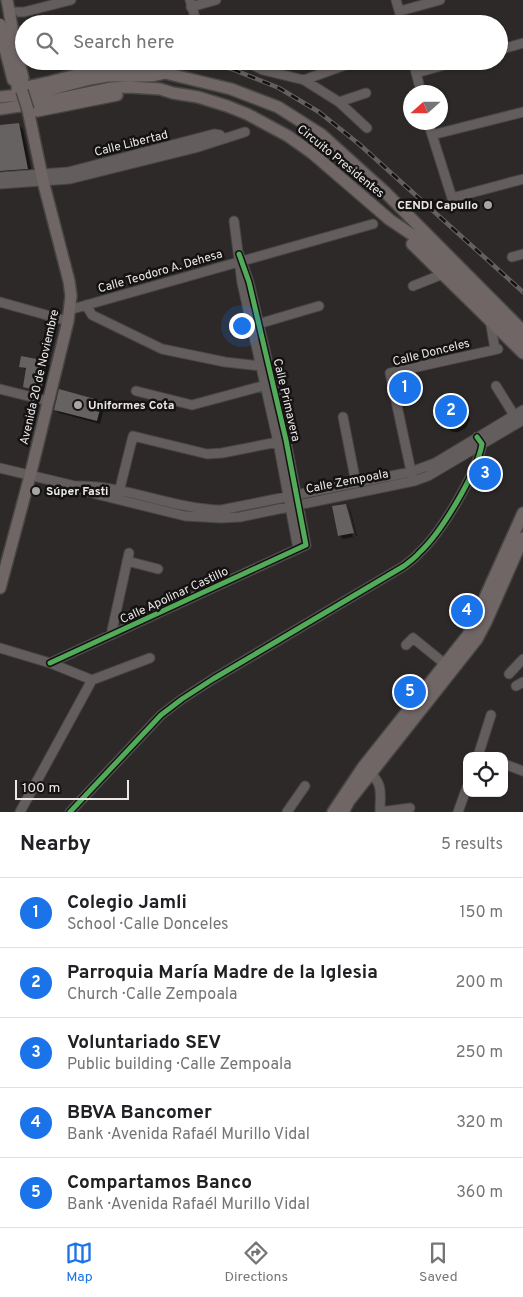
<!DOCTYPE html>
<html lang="en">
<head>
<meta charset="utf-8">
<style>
  :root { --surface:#fff; --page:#f2f2f2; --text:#202124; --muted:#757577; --line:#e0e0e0; --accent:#1a73e8 }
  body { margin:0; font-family:Overpass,sans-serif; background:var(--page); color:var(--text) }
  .controls { position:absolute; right:15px; bottom:15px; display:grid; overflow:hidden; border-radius:10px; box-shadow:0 1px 4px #0004 }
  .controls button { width:45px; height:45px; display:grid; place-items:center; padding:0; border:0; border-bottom:1px solid var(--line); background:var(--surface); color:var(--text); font:25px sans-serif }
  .compass { position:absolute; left:403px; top:85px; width:45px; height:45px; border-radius:50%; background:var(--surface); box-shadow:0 1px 4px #0004; rotate:249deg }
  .scale { position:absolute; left:15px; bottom:12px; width:114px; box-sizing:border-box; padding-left:5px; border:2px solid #ece8e8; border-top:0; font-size:14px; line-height:18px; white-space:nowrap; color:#ece8e8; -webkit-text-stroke:4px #141212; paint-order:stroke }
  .you { position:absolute; left:241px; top:325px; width:18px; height:18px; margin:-12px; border:4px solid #fff; border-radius:50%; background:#1a73e8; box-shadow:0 0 0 8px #1a73e833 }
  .badge { display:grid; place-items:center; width:32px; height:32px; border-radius:50%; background:var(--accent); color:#fff; font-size:16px; font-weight:700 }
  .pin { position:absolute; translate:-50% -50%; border:2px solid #fff; box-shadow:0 1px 5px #0006 }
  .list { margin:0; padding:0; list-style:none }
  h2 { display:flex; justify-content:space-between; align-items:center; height:65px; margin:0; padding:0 20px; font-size:21px }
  h2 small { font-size:16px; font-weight:400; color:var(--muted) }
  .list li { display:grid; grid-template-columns:32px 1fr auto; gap:15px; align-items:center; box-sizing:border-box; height:70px; padding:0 20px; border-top:1px solid var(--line) }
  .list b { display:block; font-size:19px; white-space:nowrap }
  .list p { margin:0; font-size:16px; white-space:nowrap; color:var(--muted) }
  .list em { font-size:16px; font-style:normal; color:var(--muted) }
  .icon { flex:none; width:28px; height:28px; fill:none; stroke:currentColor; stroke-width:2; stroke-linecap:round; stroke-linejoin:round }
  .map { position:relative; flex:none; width:523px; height:812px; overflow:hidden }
  .search { position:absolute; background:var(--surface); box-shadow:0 1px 4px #0004; left:15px; right:15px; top:15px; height:55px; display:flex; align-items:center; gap:12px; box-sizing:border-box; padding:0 18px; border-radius:28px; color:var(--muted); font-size:19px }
  .sheet { height:415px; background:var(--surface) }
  nav { display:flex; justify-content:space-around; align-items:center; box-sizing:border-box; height:70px; border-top:1px solid var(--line); background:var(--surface); font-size:14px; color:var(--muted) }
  nav a { display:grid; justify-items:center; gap:2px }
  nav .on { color:var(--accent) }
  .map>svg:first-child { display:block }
  .shadow { fill:#0007 }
  .building { fill:#666262 }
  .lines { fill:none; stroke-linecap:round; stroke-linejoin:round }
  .minor-casing { stroke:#474545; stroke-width:11 }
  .major-casing { stroke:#474545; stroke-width:14 }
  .minor { stroke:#645d5d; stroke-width:9 }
  .major { stroke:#6f6665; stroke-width:11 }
  .rail-casing { stroke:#656060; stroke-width:4.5 }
  .rail { stroke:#141212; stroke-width:2.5; stroke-dasharray:8; stroke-linecap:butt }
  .major-bridge-casing { stroke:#474545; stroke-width:14; stroke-linecap:butt }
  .major-bridge { stroke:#6f6665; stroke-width:11 }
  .cycleway-casing { stroke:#141212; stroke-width:8 }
  .cycleway { stroke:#51ab58; stroke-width:5 }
  .poi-dot { fill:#a9a5a5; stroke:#141212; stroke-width:2 }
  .labels { text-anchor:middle; stroke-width:5; stroke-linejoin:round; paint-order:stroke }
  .street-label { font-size:12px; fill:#ece8e8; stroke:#141212 }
  .poi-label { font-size:12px; font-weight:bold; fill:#ece8e8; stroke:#141212; text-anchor:start }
</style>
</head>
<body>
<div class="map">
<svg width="523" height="812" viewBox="0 0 523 812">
  <rect width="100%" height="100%" fill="#2d2929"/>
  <path class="shadow" d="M18,124L23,129L32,173L0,178V126Z
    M22,358L47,363L50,365L44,394L28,389L25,386L27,370L20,366Z
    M450,400H454L461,405L467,410L470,419L466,428L458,432H453L446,427L441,422L438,413L442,404Z
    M102,402L105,405L100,424L59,413L55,409Z
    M346,505L348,508H346L353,537L343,539L339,535Z
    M349,508L350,509L357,536H356Z"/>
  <path class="building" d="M19,123L28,169L0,171V125Z
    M21,356L47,361L41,392L23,387L26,368L19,367Z
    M59,389L102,401L97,421L54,410Z
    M437 413a14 14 0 1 1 28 0a14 14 0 1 1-28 0Z
    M346,504L354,533L338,536L332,506Z"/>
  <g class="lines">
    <defs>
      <path id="minor" d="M190,0L197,24
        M396,0L403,24
        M191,7L216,0
        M400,11L440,0
        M9,12H24L71,0
        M499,50L523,43
        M245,61L263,70L304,80L339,102L367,128
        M413,61L421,92
        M416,73L459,61
        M304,80L345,65
        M339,102L366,93
        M428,122L452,198L523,179
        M432,135L523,112
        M0,177L68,172L214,134L220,135L223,139
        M0,184L70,179L195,148L245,132
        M234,221L242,283L278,442L298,549
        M512,257L523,254
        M413,286L443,274
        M0,302L68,321
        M86,305L92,315L162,349L225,362L261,366
        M69,310L373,224
        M490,320L495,349
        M258,324L319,306
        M496,386L514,415
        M0,389L48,401
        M136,391L192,405L270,384
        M343,417L356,483
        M0,468L75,486C122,484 172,509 221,510L411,472L435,463L523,410
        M412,476L390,373L498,349
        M80,488L84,491L185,516L221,518L240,517L414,481L428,476L523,420
        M118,496L133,436L207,454L222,453L283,441
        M127,561L158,569
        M111,635L129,553
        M406,645L413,638L445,664
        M0,648L50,663L92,680
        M50,663L306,545L286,440L249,282L239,254
        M509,674L523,659
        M92,680L150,658
        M516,686L523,682
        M478,756L491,715
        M504,764L523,771
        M367,770C384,784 380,792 380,812
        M20,812L92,680
        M70,812L161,715L182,699L213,679L404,566C409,562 415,558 419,553C441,533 477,473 482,444L477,437
        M287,812L305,786
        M380,812L410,808
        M458,812L467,787"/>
      <path id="major" d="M7,0L10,16
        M4,45L13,80L19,84L22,91
        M15,46L23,78L19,84
        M17,88C62,84 116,54 161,72
        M0,97L37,93L90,79L108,76H151L165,73L231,89L278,107L322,135L384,191L523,331
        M0,109L40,103L111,88L129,87L160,89L173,93L198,97L227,106L247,114L288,136L312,153L390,220L414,236L523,342
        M37,111L117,95
        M412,244L523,353
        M0,588L30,476L68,321L71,296L69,281L43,181L28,110
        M333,812L363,767L468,635L523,513
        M343,812L349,801L477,639L486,622L523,538"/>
    </defs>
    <use href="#minor" class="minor-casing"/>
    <use href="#major" class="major-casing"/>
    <use href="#minor" class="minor"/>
    <use href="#major" class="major"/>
    <defs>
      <path id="rail" d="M0,25L24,29
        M202,61L232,69L279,88L319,112L359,144L523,292"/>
    </defs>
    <use href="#rail" class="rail-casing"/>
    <use href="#rail" class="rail"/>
    <defs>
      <path id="major-bridge" d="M10,16L15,46
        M0,24L4,45
        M22,91L28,110"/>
    </defs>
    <use href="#major-bridge" class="major-bridge-casing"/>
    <use href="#major-bridge" class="major-bridge"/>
    <defs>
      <path id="cycleway" d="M50,663L306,545L286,440L249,282L239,254
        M70,812L161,715L182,699L213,679L404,566C409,562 415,558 419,553C441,533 477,473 482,444L477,437"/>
    </defs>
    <use href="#cycleway" class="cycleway-casing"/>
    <use href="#cycleway" class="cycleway"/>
  </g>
  <g class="poi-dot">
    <circle cx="488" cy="205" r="5"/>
    <circle cx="78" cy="405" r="5"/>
    <circle cx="36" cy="491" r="5"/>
  </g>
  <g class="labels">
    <g class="street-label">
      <text transform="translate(131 143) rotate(-14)" y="4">Calle Libertad</text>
      <text transform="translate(341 161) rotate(39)" y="4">Circuito Presidentes</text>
      <text transform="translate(160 271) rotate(-16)" y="4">Calle Teodoro A. Dehesa</text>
      <text transform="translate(431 352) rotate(-14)" y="4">Calle Donceles</text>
      <text transform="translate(39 377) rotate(-77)" y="4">Avenida 20 de Noviembre</text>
      <text transform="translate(287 400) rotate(77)" y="4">Calle Primavera</text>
      <text transform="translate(347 481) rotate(-11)" y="4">Calle Zempoala</text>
      <text transform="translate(174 595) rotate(-25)" y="4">Calle Apolinar Castillo</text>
    </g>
    <g class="poi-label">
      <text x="478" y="209" text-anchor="end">CENDI Capullo</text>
      <text x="88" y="409">Uniformes Cota</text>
      <text x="46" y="495">Súper Fasti</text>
    </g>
  </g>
</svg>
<div class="controls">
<button><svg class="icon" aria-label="locate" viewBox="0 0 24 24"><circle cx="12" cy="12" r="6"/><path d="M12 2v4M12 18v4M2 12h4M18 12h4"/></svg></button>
</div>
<svg class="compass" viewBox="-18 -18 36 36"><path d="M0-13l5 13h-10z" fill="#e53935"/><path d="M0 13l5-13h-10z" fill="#757577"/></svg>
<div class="scale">100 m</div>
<div class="you"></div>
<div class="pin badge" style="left:405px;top:388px">1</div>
<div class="pin badge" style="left:451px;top:411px">2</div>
<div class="pin badge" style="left:485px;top:474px">3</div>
<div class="pin badge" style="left:467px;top:611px">4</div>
<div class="pin badge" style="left:410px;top:692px">5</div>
<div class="search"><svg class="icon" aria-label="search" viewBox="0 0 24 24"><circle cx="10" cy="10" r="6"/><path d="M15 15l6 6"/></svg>Search here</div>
</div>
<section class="sheet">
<h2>Nearby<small>5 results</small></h2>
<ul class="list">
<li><span class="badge">1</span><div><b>Colegio Jamli</b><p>School · Calle Donceles</p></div><em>150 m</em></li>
<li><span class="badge">2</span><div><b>Parroquia María Madre de la Iglesia</b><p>Church · Calle Zempoala</p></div><em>200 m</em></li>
<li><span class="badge">3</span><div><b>Voluntariado SEV</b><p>Public building · Calle Zempoala</p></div><em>250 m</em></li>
<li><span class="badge">4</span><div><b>BBVA Bancomer</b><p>Bank · Avenida Rafaél Murillo Vidal</p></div><em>320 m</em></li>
<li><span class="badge">5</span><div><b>Compartamos Banco</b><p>Bank · Avenida Rafaél Murillo Vidal</p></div><em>360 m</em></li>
</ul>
</section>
<nav>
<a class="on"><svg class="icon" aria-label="map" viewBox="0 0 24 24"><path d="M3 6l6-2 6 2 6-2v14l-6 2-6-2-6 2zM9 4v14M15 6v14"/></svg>Map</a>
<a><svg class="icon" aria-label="directions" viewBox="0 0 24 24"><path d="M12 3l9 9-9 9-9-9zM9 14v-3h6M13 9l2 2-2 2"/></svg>Directions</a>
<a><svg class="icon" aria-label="saved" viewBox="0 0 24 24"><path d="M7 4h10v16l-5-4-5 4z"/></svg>Saved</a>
</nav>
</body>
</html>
